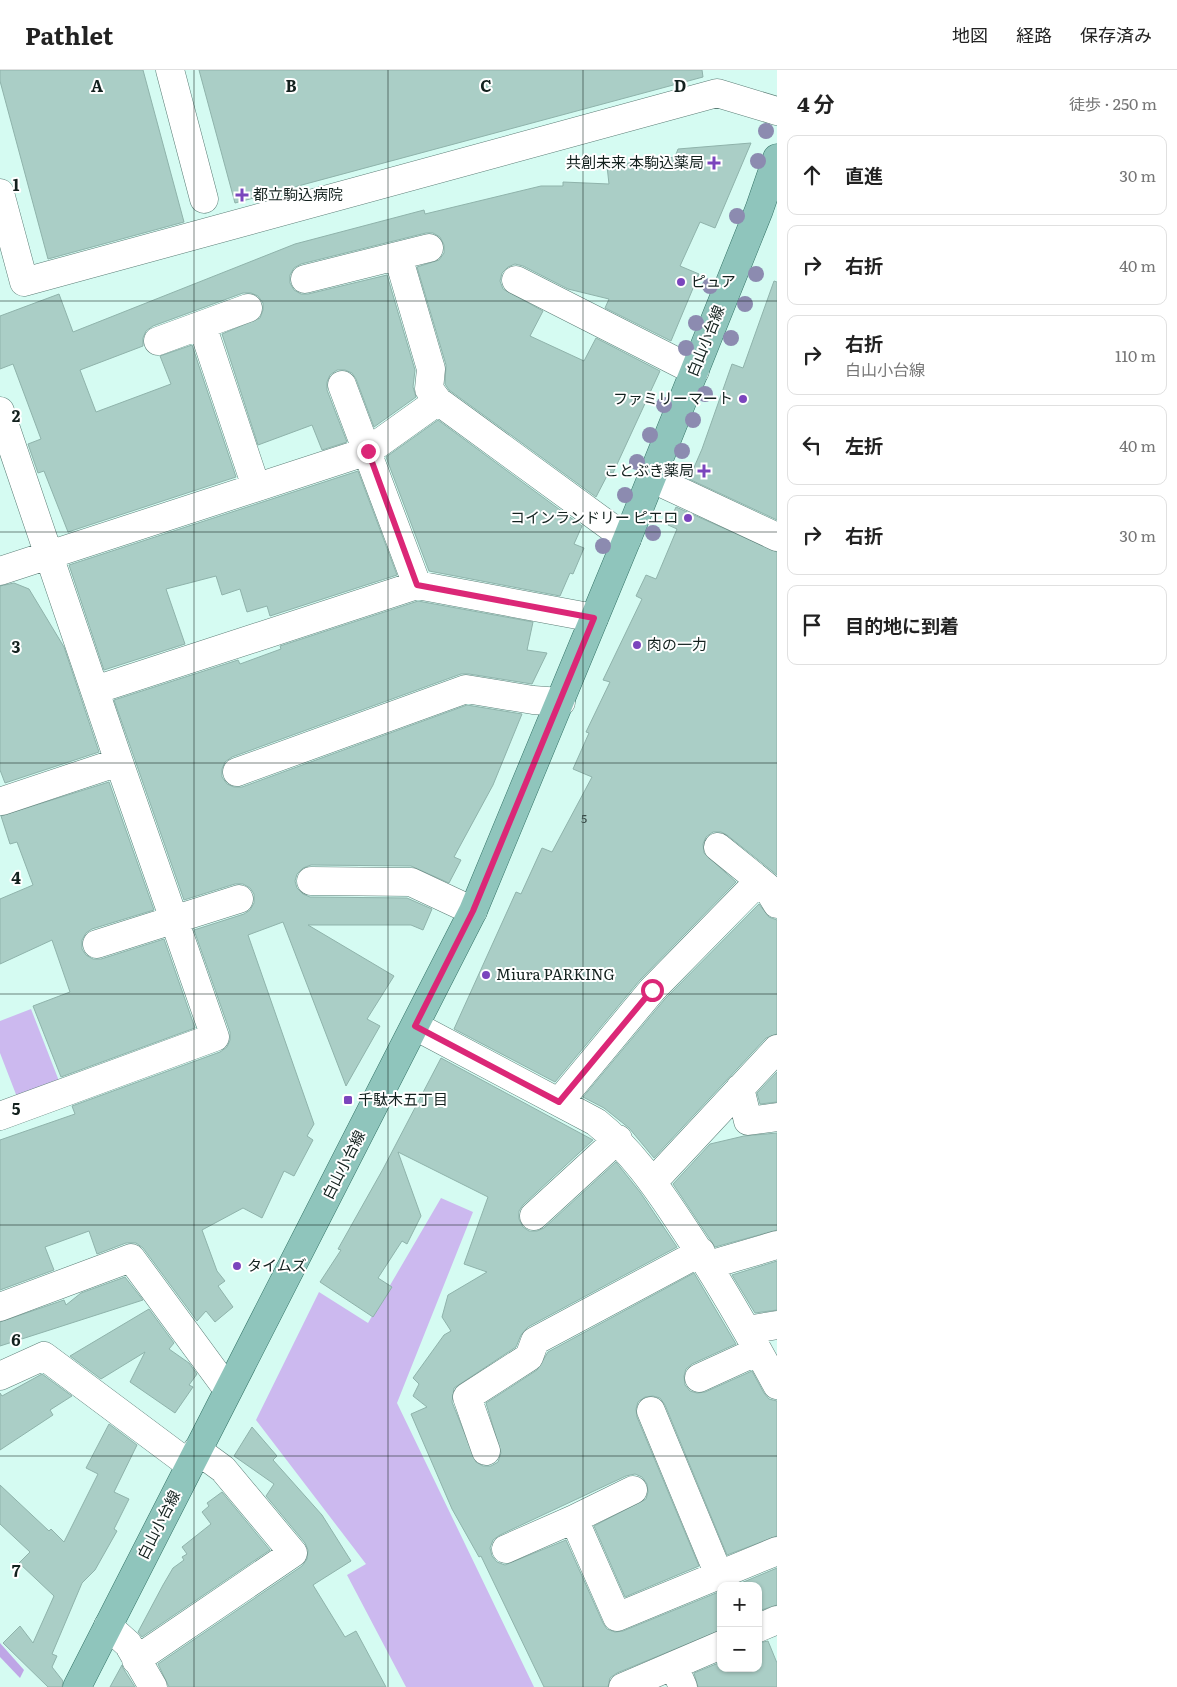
<!DOCTYPE html>
<html lang="ja">
<head>
<meta charset="utf-8">
<style>
  :root { --surface:#fff; --page:#f6f6f6; --text:#222; --muted:#767676; --line:#e0e0e0 }
  body { margin:0; font-family:Literata,"Noto Sans JP",serif; background:var(--page); color:var(--text) }
  .controls { position:absolute; right:15px; bottom:15px; display:grid; overflow:hidden; border-radius:10px; box-shadow:0 1px 4px #0004 }
  .controls button { width:45px; height:45px; display:grid; place-items:center; padding:0; border:0; border-bottom:1px solid var(--line); background:var(--surface); color:var(--text); font:25px sans-serif }
  .stop { position:absolute; width:15px; height:15px; margin:-11px; border:4px solid #db2777; border-radius:50%; background:#fff }
  .stop.end { background:#db2777; border-color:#fff; box-shadow:0 1px 5px #0008 }
  .list { margin:0; padding:0; list-style:none }
  h2 { display:flex; justify-content:space-between; align-items:center; height:65px; margin:0; padding:0 20px; font-size:21px }
  h2 small { font-size:16px; font-weight:400; color:var(--muted) }
  .list li { display:grid; grid-template-columns:32px 1fr auto; gap:15px; align-items:center; box-sizing:border-box; height:80px; margin:0 10px 10px; padding:0 10px; border:1px solid var(--line); border-radius:10px }
  .list b { display:block; font-size:19px; white-space:nowrap }
  .list p { margin:0; font-size:16px; white-space:nowrap; color:var(--muted) }
  .list em { font-size:16px; font-style:normal; color:var(--muted) }
  .icon { flex:none; width:28px; height:28px; fill:none; stroke:currentColor; stroke-width:2; stroke-linecap:round; stroke-linejoin:round }
  .map { position:relative; flex:none; width:777px; height:1617px; overflow:hidden }
  header { display:flex; align-items:center; gap:30px; box-sizing:border-box; height:70px; padding:0 25px; background:var(--surface); border-bottom:1px solid var(--line) }
  header strong { font-size:24px }
  nav { display:flex; gap:28px; margin-inline-start:auto; font-size:18px }
  main { display:flex }
  aside { flex:1; background:var(--surface) }
  .map>svg:first-child { display:block }
  .green { fill:#ccb9ef }
  .forest { fill:#bea6e6 }
  .building { fill:#aacec6; stroke:#8fb3ab }
  .lines { fill:none; stroke-linecap:round; stroke-linejoin:round }
  .minor-casing { stroke:#5b7d76; stroke-width:29 }
  .major-casing { stroke:#347367; stroke-width:29 }
  .minor { stroke:#fff; stroke-width:28 }
  .major { stroke:#8fc5bc; stroke-width:28 }
  .tree { fill:#8c8bb0 }
  .route { stroke:#db2777; stroke-width:6 }
  .grid { fill:none; stroke:#13211e; stroke-width:1; stroke-opacity:0.55 }
  .poi-dot { fill:#7b45bd; stroke:#fff; stroke-width:2 }
  .labels { text-anchor:middle; stroke-width:4; stroke-linejoin:round; paint-order:stroke }
  .number-label { font-size:12px; fill:#394c48 }
  .poi-label { font-size:15px; fill:#13211e; stroke:#fff; text-anchor:start }
  .street-label { font-size:15px; fill:#13211e; stroke:#fff }
  .grid-label { font-size:16px; text-anchor:middle; font-weight:bold; fill:#13211e; stroke:#fff; stroke-width:4; stroke-linejoin:round; paint-order:stroke }
</style>
</head>
<body>
<header>
<strong>Pathlet</strong>
<nav><a>地図</a><a>経路</a><a>保存済み</a></nav>
</header>
<main>
<div class="map">
<svg width="777" height="1617" viewBox="0 0 777 1617">
  <rect width="100%" height="100%" fill="#d5fbf2"/>
  <path class="green" d="M31,939L59,1011L17,1027L0,983V951Z
    M441,1128L473,1142L397,1333L534,1617H406L347,1505L366,1494L256,1350L319,1222L368,1253Z"/>
  <path class="forest" d="M0,1573L24,1600L20,1608L0,1587Z"/>
  <path class="building" d="M0,0H143L184,152L48,189L0,11Z
    M199,0H702L703,7L235,133Z
    M751,73L715,158L700,152L680,196L699,204L671,271L605,238L609,229L568,219L523,196L515,194L508,197L502,203L500,211L503,219L543,241L530,266L584,291L596,268L660,301L613,403L609,402L596,427L449,320L445,314L446,295L417,197L439,190L444,183V175L440,167L433,163H426L301,194L294,198L290,205V213L294,220L301,224H308L387,205L415,300L413,317L416,327L374,357L356,309L352,303L345,300H337L330,305L327,312V320L347,372L322,380L312,355L258,375L222,264L260,248L263,240V233L258,226L251,223H243L153,256L146,261L143,268V276L80,300L96,342L171,314L160,286L192,275L236,407L68,462L44,401L38,403L28,374L41,369L13,294L0,299V246L59,224L73,262L295,174L424,140L425,144L541,116H563V112L609,114L607,96L675,87L678,79Z
    M774,211L777,212V450L689,409L702,379L732,294L743,298Z
    M438,350L582,456L574,474L584,478L573,504L570,503L560,526L429,501L386,387Z
    M358,401L397,505L270,546L267,536L247,542L240,519L222,525L216,506L166,519L185,574L104,600L69,495Z
    M676,437L777,482V805L727,765L721,762H713L706,767L703,774L704,783L736,812L640,910L555,1012L454,959L516,822L521,824L542,778L552,782L592,707L573,699L589,663L586,662L610,612L603,610L642,529L636,526L646,505L656,509L677,459L668,455Z
    M14,513L29,519L64,577L99,682L5,713L0,700V516Z
    M418,531L533,552L527,580L547,583L532,614L469,604H461L232,687L225,692L222,699V707L227,714L234,717H242L467,635L522,644L493,715L454,787L461,790L449,813L411,796L311,795L303,798L297,804L295,811L297,818L303,824L310,827L407,828L432,839L423,860L411,855H308L394,906L367,949L380,956L346,1016L283,852L248,865L314,1054L307,1066L313,1070L294,1106L284,1101L262,1148L243,1138L202,1160L217,1201L225,1211L218,1216L233,1237L215,1252L206,1241L197,1251L143,1178L136,1173H126L97,1184L89,1161L45,1177L54,1200L0,1220V1070L75,1044L72,1036L220,982L227,977L230,970V962L194,860L244,844L250,840L254,833V824L250,818L243,814H235L184,830L114,630L238,590L240,594L281,579L280,576Z
    M109,712L154,840L92,859L86,863L82,870V879L86,885L93,889H101L164,869L195,958L61,1007L33,936L70,922L52,870L0,894V829L33,815L17,772L10,774L1,746Z
    M759,834L769,847L777,850V964L766,968L654,1088L629,1058L604,1038L583,1027L664,930Z
    M441,988L593,1070L523,1135L519,1141V1149L523,1157L529,1161H537L544,1158L616,1092L640,1122L677,1177L528,1257L521,1265L516,1277L454,1318L452,1332L476,1392L483,1396H491L498,1392L501,1383L486,1333L537,1300L548,1282L694,1203L736,1274L692,1294L686,1299L684,1306L685,1315L690,1321L697,1323L705,1322L752,1301L764,1323L769,1329L777,1331V1466L727,1485L665,1335L660,1328L653,1326L645,1327L638,1332L636,1339L637,1347L699,1496L625,1527L594,1456L646,1429L648,1422L647,1414L642,1407L635,1404L626,1406L500,1465L493,1470L490,1478L492,1486L497,1492L505,1495L566,1470L603,1553L607,1559L615,1562L623,1561L721,1521V1560L617,1603L610,1608L608,1617H544L481,1486L479,1487L452,1439L411,1344L427,1337L413,1326L419,1314L413,1308L444,1265L451,1261L442,1247L448,1225L487,1202L464,1194L488,1127L398,1082L421,1146L407,1174L402,1171L378,1208L392,1217L373,1247L320,1212L341,1180L338,1179L383,1099Z
    M777,1002V1032L760,1034L757,1023Z
    M777,1063V1160L715,1177L673,1114L710,1074L744,1066Z
    M777,1191V1240L755,1243L732,1205Z
    M125,1207L143,1230L0,1276V1252L64,1230L66,1235L81,1223Z
    M149,1239L174,1273L169,1279L189,1293L197,1304L189,1315L193,1317L175,1343L130,1312L145,1282L101,1309L70,1286Z
    M42,1304L72,1326L50,1340L53,1345L0,1380V1323L2,1326Z
    M109,1354L137,1375L114,1422L129,1429L114,1459L117,1461L95,1500L82,1513L52,1584L57,1586L52,1597L63,1611L62,1617H48L3,1573L20,1556L33,1573L54,1526L19,1493L30,1482L0,1454V1415L49,1461L51,1459L64,1472L98,1404L86,1398Z
    M252,1357L277,1386L273,1390L322,1445L351,1491L313,1515L345,1567L356,1561L386,1617H169L158,1594L302,1496L307,1489L308,1480L305,1473L266,1426L274,1414L234,1386Z
    M222,1422L270,1480L142,1567L138,1562L163,1515L173,1498L184,1490L182,1487L187,1484L182,1477L211,1454L202,1442L209,1436L207,1433Z
    M777,1498V1535L758,1541V1516H734Z
    M768,1571L777,1593V1617H698L694,1603L721,1592V1598H758V1573Z
    M122,1595L123,1598L135,1617H110Z"/>
  <g class="lines">
    <defs>
      <path id="minor" d="M170,0L204,129
        M0,123L24,212L717,23L777,41
        M305,209L429,178
        M516,210L695,301
        M202,255L256,417
        M158,271L248,238
        M342,315L417,515
        M438,331L627,469
        M0,341L119,692L215,967L0,1046
        M651,408L777,467
        M0,501L368,381L438,331L429,319L431,299L398,186
        M95,620L417,515L594,548
        M237,702L466,619L533,630L561,632
        M2,731L119,692
        M718,777L766,816L777,834
        M311,811L411,812L473,841
        M97,874L239,829
        M415,956L596,1052C631,1080 656,1116 681,1154C716,1206 747,1260 777,1315
        M740,1018L748,1051L777,1047
        M559,1032L652,920L759,811
        M653,1112L777,979
        M534,1146L618,1069
        M709,1195L777,1175
        M0,1237L131,1188L228,1320
        M747,1260L777,1255
        M0,1306L44,1286L190,1395
        M699,1308L758,1281
        M651,1341L719,1505
        M486,1381L467,1327L529,1287L535,1271L701,1182
        M633,1420L574,1449L617,1547L777,1481
        M506,1479L574,1449
        M108,1556L128,1574L153,1617
        M758,1558L777,1550
        M136,1590L293,1483L223,1399L197,1380
        M674,1596L683,1617
        M623,1617L721,1575"/>
      <path id="major" d="M77,1617L473,841L627,469L759,140L777,88"/>
    </defs>
    <use href="#minor" class="minor-casing"/>
    <use href="#major" class="major-casing"/>
    <use href="#minor" class="minor"/>
    <use href="#major" class="major"/>
  </g>
  <g class="tree">
    <circle cx="766" cy="61" r="8"/>
    <circle cx="758" cy="91" r="8"/>
    <circle cx="737" cy="146" r="8"/>
    <circle cx="756" cy="204" r="8"/>
    <circle cx="710" cy="216" r="8"/>
    <circle cx="745" cy="234" r="8"/>
    <circle cx="696" cy="253" r="8"/>
    <circle cx="731" cy="268" r="8"/>
    <circle cx="686" cy="278" r="8"/>
    <circle cx="705" cy="324" r="8"/>
    <circle cx="664" cy="335" r="8"/>
    <circle cx="693" cy="350" r="8"/>
    <circle cx="650" cy="365" r="8"/>
    <circle cx="682" cy="381" r="8"/>
    <circle cx="637" cy="392" r="8"/>
    <circle cx="625" cy="425" r="8"/>
    <circle cx="653" cy="463" r="8"/>
    <circle cx="603" cy="476" r="8"/>
  </g>
  <g class="lines">
    <path class="route" d="M368,381L417,515L594,548L473,841L415,956L559,1032L652,920"/>
  </g>
  <path class="grid" d="M194,0V1617M388,0V1617M583,0V1617M0,231H777M0,462H777M0,693H777M0,924H777M0,1155H777M0,1386H777"/>
  <g class="poi-dot">
    <path d="M711.5 85.5h5v5h5v5h-5v5h-5v-5h-5v-5h5z"/>
    <path d="M239.5 117.5h5v5h5v5h-5v5h-5v-5h-5v-5h5z"/>
    <circle cx="681" cy="212" r="5"/>
    <circle cx="743" cy="329" r="5"/>
    <path d="M701.5 393.5h5v5h5v5h-5v5h-5v-5h-5v-5h5z"/>
    <circle cx="688" cy="448" r="5"/>
    <circle cx="637" cy="575" r="5"/>
    <circle cx="486" cy="905" r="5"/>
    <rect x="343" y="1025" width="10" height="10" rx="2.5"/>
    <circle cx="237" cy="1196" r="5"/>
  </g>
  <g class="labels">
    <g class="number-label">
      <text x="584" y="753">5</text>
    </g>
    <g class="poi-label">
      <text x="704" y="98" text-anchor="end">共創未来 本駒込薬局</text>
      <text x="253" y="130">都立駒込病院</text>
      <text x="691" y="217">ピュア</text>
      <text x="733" y="334" text-anchor="end">ファミリーマート</text>
      <text x="694" y="406" text-anchor="end">ことぶき薬局</text>
      <text x="678" y="453" text-anchor="end">コインランドリー ピエロ</text>
      <text x="647" y="580">肉の一力</text>
      <text x="496" y="910">Miura PARKING</text>
      <text x="358" y="1035">千駄木五丁目</text>
      <text x="247" y="1201">タイムズ</text>
    </g>
    <g class="street-label">
      <text transform="translate(706 271) rotate(-68)" y="5">白山小台線</text>
      <text transform="translate(344 1095) rotate(-63)" y="5">白山小台線</text>
      <text transform="translate(159 1455) rotate(-63)" y="5">白山小台線</text>
    </g>
  </g>
  <g class="grid-label">
    <text x="97" y="22">A</text>
    <text x="291" y="22">B</text>
    <text x="486" y="22">C</text>
    <text x="680" y="22">D</text>
    <text x="16" y="121">1</text>
    <text x="16" y="352">2</text>
    <text x="16" y="583">3</text>
    <text x="16" y="814">4</text>
    <text x="16" y="1045">5</text>
    <text x="16" y="1276">6</text>
    <text x="16" y="1507">7</text>
  </g>
</svg>
<div class="controls">
<button>+</button>
<button>−</button>
</div>
<div class="stop" style="left:652px;top:920px"></div>
<div class="stop end" style="left:368px;top:381px"></div>
</div>
<aside>
<h2>4 分<small>徒歩 · 250 m</small></h2>
<ul class="list">
<li><svg class="icon" aria-label="ahead" viewBox="0 0 24 24"><path d="M12 20V5M6 11l6-6 6 6"/></svg><div><b>直進</b></div><em>30 m</em></li>
<li><svg class="icon" aria-label="right" viewBox="0 0 24 24"><path d="M7 20v-9h11M14 6l5 5-5 5"/></svg><div><b>右折</b></div><em>40 m</em></li>
<li><svg class="icon" aria-label="right" viewBox="0 0 24 24"><path d="M7 20v-9h11M14 6l5 5-5 5"/></svg><div><b>右折</b><p>白山小台線</p></div><em>110 m</em></li>
<li><svg class="icon" aria-label="left" viewBox="0 0 24 24"><path d="M17 20v-9H6M10 6l-5 5 5 5"/></svg><div><b>左折</b></div><em>40 m</em></li>
<li><svg class="icon" aria-label="right" viewBox="0 0 24 24"><path d="M7 20v-9h11M14 6l5 5-5 5"/></svg><div><b>右折</b></div><em>30 m</em></li>
<li><svg class="icon" aria-label="arrive" viewBox="0 0 24 24"><path d="M6 21V4h12l-3 4 3 4H6"/></svg><div><b>目的地に到着</b></div></li>
</ul>
</aside>
</main>
</body>
</html>
